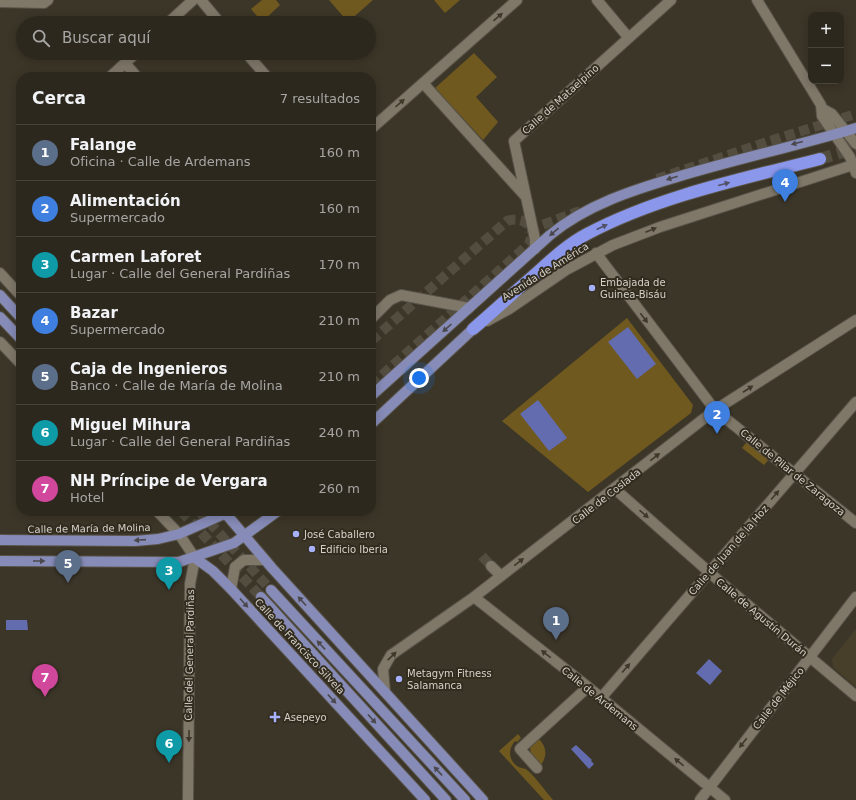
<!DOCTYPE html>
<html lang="es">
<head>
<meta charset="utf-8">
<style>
  :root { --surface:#2d281e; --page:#353027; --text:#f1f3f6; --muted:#a7a6a4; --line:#48443c; --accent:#ea580c }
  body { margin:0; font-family:"DejaVu Sans",sans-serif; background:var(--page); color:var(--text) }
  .controls { position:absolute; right:12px; top:12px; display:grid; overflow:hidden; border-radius:8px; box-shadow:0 2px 10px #0003 }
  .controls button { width:36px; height:36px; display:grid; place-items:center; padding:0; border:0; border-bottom:1px solid var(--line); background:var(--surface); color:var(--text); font:20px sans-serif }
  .you { position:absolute; left:419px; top:378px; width:14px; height:14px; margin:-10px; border:3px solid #fff; border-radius:50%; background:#1a73e8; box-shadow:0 0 0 6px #1a73e833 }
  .badge { display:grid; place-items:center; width:26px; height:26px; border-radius:50%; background:var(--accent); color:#fff; font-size:13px; font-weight:700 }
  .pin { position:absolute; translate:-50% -33px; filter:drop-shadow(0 1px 2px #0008) }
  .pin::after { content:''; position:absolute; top:21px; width:14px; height:12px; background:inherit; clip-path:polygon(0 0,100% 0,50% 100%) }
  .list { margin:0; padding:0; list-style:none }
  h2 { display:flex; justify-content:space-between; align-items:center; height:52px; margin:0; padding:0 16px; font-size:17px }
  h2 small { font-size:13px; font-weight:400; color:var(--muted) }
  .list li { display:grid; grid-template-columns:26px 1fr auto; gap:12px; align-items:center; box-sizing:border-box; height:56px; padding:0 16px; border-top:1px solid var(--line) }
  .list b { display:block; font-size:15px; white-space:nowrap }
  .list p { margin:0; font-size:13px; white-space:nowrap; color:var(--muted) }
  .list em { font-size:13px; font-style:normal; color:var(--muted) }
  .icon { flex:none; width:22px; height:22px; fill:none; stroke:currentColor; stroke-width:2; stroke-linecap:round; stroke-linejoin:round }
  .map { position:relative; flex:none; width:856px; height:800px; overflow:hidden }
  .search { position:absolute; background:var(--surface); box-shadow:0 2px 10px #0003; left:16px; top:16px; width:360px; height:44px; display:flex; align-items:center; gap:10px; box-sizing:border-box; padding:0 14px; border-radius:22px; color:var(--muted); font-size:15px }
  .panel { position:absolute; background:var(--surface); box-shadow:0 2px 10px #0003; left:16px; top:72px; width:360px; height:444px; border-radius:16px }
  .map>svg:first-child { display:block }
  .built { fill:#483f2b }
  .green { fill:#70591f }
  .water { fill:#636cae }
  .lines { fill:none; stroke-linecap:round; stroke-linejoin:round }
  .minor-tunnel { stroke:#534d40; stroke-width:10; stroke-dasharray:10 5; stroke-linecap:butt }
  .major-tunnel { stroke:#534d40; stroke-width:10; stroke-dasharray:10 5; stroke-linecap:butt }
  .highway-tunnel { stroke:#534d40; stroke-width:12; stroke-dasharray:12 6; stroke-linecap:butt }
  .minor-casing { stroke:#585348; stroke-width:12 }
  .major-casing { stroke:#585348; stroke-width:12 }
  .highway-casing { stroke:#585348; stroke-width:14 }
  .minor { stroke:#7f7869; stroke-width:10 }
  .major { stroke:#868bb7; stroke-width:10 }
  .highway { stroke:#8b97eb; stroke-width:12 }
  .oneway { fill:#3e372a }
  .oneway2 { fill:#4b484d }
  .oneway3 { fill:#515166 }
  .poi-dot { fill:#a5b1fc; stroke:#322c1f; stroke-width:1.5 }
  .labels { text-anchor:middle; stroke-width:4; stroke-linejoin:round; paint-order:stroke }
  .street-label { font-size:10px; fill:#d5d1c9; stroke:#322c1f }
  .poi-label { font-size:10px; fill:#d5d1c9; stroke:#322c1f; text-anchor:start }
</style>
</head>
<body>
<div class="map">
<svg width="856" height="800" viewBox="0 0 856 800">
  <rect width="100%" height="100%" fill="#3c3628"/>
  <path class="built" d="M856,629V687L833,667L832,659Z"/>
  <path class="green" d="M262,0H276L280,5L262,22L251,9Z
    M329,0H373L348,22Z
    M434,0H460L445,13Z
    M474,53L497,77L476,97L498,122L483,140L435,88Z
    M627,318L693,405L691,413L588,492L502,421Z
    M749,439L771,457L764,465L742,448Z
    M518,734L521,738L517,742L515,741C508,749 508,759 517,766C520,768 523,768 526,769C534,775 546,792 553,800H544L499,751Z
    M539,739C547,747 548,758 539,767L531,754L530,748Z"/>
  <path class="water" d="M628,327L656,364L637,379L608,342Z
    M538,400L567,438L549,451L520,414Z
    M6,620H27L28,630H6Z
    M709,659L722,671L710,685L696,673Z
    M576,745L592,760L591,761L594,764L589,769L571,749Z"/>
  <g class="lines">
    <path class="minor-tunnel" d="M657,179L767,142L856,114
      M529,230L580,211
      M371,341L507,221C519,217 530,221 533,234
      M371,385L529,244L531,238L529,231
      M482,556L491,566"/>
    <path class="major-tunnel" d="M181,511L261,597
      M199,511L271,590"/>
    <path class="highway-tunnel" d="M820,159L856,148"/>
    <defs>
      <path id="minor" d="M201,0L220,23
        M597,0L628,37
        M757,0L821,105L822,116L850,157L856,173
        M0,2L44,3L48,0
        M168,23L193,0
        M246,53L267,77
        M125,63L137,77
        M110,77L136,53
        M423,83L526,197
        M823,109L832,114L856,144
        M371,129L517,0
        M535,249V239L514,141L671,0
        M596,253L715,410L856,523
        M0,273L21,296
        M371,319L390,300L401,295L469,308
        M487,321L509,309L566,270L613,245L660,227L856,164
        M0,342L21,364
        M615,489L717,579L856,696
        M157,511L179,534L195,558L190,584L188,800
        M491,566L501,576
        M231,589L235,567L244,560H265
        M474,597L588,687L725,800
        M385,692L383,669L391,655L474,597L715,410L856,320
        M601,698L856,402
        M537,768L520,749L588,687
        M700,800L856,597"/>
      <path id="major" d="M0,295L21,318
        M0,317L21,339
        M371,396L550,235C586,205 633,190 677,177C736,159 797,146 856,128
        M371,424L473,329
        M226,514L272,568L483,800
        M0,540L135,541L158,539L179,534L231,511
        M195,558L213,571L231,589L425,800
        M0,561L179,562L234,543L278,511
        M271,590L465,800
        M261,597L446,800"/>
      <path id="highway" d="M473,329C493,312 512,294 532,277C549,262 566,245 587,234C659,196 742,179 820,159"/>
    </defs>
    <use href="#minor" class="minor-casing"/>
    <use href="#major" class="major-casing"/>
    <use href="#highway" class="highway-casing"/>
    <use href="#minor" class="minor"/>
    <use href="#major" class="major"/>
    <use href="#highway" class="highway"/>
  </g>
  <defs><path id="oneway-solid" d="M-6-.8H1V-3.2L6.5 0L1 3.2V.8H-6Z"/></defs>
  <g class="oneway">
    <use href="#oneway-solid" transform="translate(498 17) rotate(-41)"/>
    <use href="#oneway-solid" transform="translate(400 103) rotate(-42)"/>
    <use href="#oneway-solid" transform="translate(651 230) rotate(-22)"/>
    <use href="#oneway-solid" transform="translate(644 318) rotate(53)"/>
    <use href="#oneway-solid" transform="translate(748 389) rotate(-33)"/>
    <use href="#oneway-solid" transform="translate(655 457) rotate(-38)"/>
    <use href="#oneway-solid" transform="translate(775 495) rotate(-49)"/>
    <use href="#oneway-solid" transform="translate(644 514) rotate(41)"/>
    <use href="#oneway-solid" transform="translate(519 562) rotate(-38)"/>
    <use href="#oneway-solid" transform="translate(546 654) rotate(-142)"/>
    <use href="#oneway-solid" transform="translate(392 656) rotate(-43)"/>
    <use href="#oneway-solid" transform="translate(626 668) rotate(-49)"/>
    <use href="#oneway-solid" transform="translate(189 736) rotate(91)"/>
    <use href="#oneway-solid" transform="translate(743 743) rotate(128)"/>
    <use href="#oneway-solid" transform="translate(679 762) rotate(-140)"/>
  </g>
  <g class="oneway2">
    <use href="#oneway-solid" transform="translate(797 143) rotate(165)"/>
    <use href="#oneway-solid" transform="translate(672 178) rotate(163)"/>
    <use href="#oneway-solid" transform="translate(554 232) rotate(140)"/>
    <use href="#oneway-solid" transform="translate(447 328) rotate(138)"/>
    <use href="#oneway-solid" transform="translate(140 540) rotate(176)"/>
    <use href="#oneway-solid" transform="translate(39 561)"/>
    <use href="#oneway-solid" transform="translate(302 601) rotate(-132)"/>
    <use href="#oneway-solid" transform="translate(244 603) rotate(48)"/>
    <use href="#oneway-solid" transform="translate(321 645) rotate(-133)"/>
    <use href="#oneway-solid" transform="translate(332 699) rotate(47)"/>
    <use href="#oneway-solid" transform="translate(372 719) rotate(48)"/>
    <use href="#oneway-solid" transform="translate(438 771) rotate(-133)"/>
  </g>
  <g class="oneway3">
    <use href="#oneway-solid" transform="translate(724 184) rotate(-15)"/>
    <use href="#oneway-solid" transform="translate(602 227) rotate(-25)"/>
  </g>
  <g class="poi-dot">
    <circle cx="592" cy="288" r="4"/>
    <circle cx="296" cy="534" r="4"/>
    <circle cx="312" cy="549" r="4"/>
    <circle cx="399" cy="679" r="4"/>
    <path d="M273 711h4v4h4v4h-4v4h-4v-4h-4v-4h4z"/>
  </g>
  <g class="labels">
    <g class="street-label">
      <text transform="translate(560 99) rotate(-42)" y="4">Calle de Mataelpino</text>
      <text transform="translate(545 271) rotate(-32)" y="4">Avenida de América</text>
      <text transform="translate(793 472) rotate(39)" y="4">Calle de Pilar de Zaragoza</text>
      <text transform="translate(606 496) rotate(-38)" y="4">Calle de Coslada</text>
      <text transform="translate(89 528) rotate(-1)" y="4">Calle de María de Molina</text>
      <text transform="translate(728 550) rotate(-49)" y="4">Calle de Juan de la Hoz</text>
      <text transform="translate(762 617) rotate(40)" y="4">Calle de Agustín Durán</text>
      <text transform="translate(300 646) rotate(47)" y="4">Calle de Francisco Silvela</text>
      <text transform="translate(189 655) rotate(-89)" y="4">Calle del General Pardiñas</text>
      <text transform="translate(600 698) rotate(39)" y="4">Calle de Ardemans</text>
      <text transform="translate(778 698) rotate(-52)" y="4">Calle de Méjico</text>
    </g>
    <g class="poi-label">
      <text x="600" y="286">Embajada de<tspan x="600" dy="12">Guinea-Bisáu</tspan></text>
      <text x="304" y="538">José Caballero</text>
      <text x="320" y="553">Edificio Iberia</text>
      <text x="407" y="677">Metagym Fitness<tspan x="407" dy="12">Salamanca</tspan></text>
      <text x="284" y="721">Asepeyo</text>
    </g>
  </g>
</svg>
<div class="controls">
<button>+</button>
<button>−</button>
</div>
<div class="you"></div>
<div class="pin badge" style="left:556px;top:640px;background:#5c6f8a">1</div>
<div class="pin badge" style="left:717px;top:434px;background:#3f7fe0">2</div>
<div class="pin badge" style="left:169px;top:590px;background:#0f9aa8">3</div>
<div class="pin badge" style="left:785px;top:202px;background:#3f7fe0">4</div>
<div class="pin badge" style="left:68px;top:583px;background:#5c6f8a">5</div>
<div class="pin badge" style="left:169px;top:763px;background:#0f9aa8">6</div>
<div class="pin badge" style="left:45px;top:697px;background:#d1479c">7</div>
<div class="search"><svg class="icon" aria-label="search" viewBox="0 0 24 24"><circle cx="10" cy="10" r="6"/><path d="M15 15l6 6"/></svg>Buscar aquí</div>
<section class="panel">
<h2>Cerca<small>7 resultados</small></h2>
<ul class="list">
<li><span class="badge" style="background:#5c6f8a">1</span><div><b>Falange</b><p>Oficina · Calle de Ardemans</p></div><em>160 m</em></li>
<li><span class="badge" style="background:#3f7fe0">2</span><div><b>Alimentación</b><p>Supermercado</p></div><em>160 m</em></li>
<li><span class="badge" style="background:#0f9aa8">3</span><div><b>Carmen Laforet</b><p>Lugar · Calle del General Pardiñas</p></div><em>170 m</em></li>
<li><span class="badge" style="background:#3f7fe0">4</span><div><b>Bazar</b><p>Supermercado</p></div><em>210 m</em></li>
<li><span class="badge" style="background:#5c6f8a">5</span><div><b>Caja de Ingenieros</b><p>Banco · Calle de María de Molina</p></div><em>210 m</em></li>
<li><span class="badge" style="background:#0f9aa8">6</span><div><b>Miguel Mihura</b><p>Lugar · Calle del General Pardiñas</p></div><em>240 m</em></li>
<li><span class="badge" style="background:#d1479c">7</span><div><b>NH Príncipe de Vergara</b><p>Hotel</p></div><em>260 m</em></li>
</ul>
</section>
</div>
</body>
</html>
